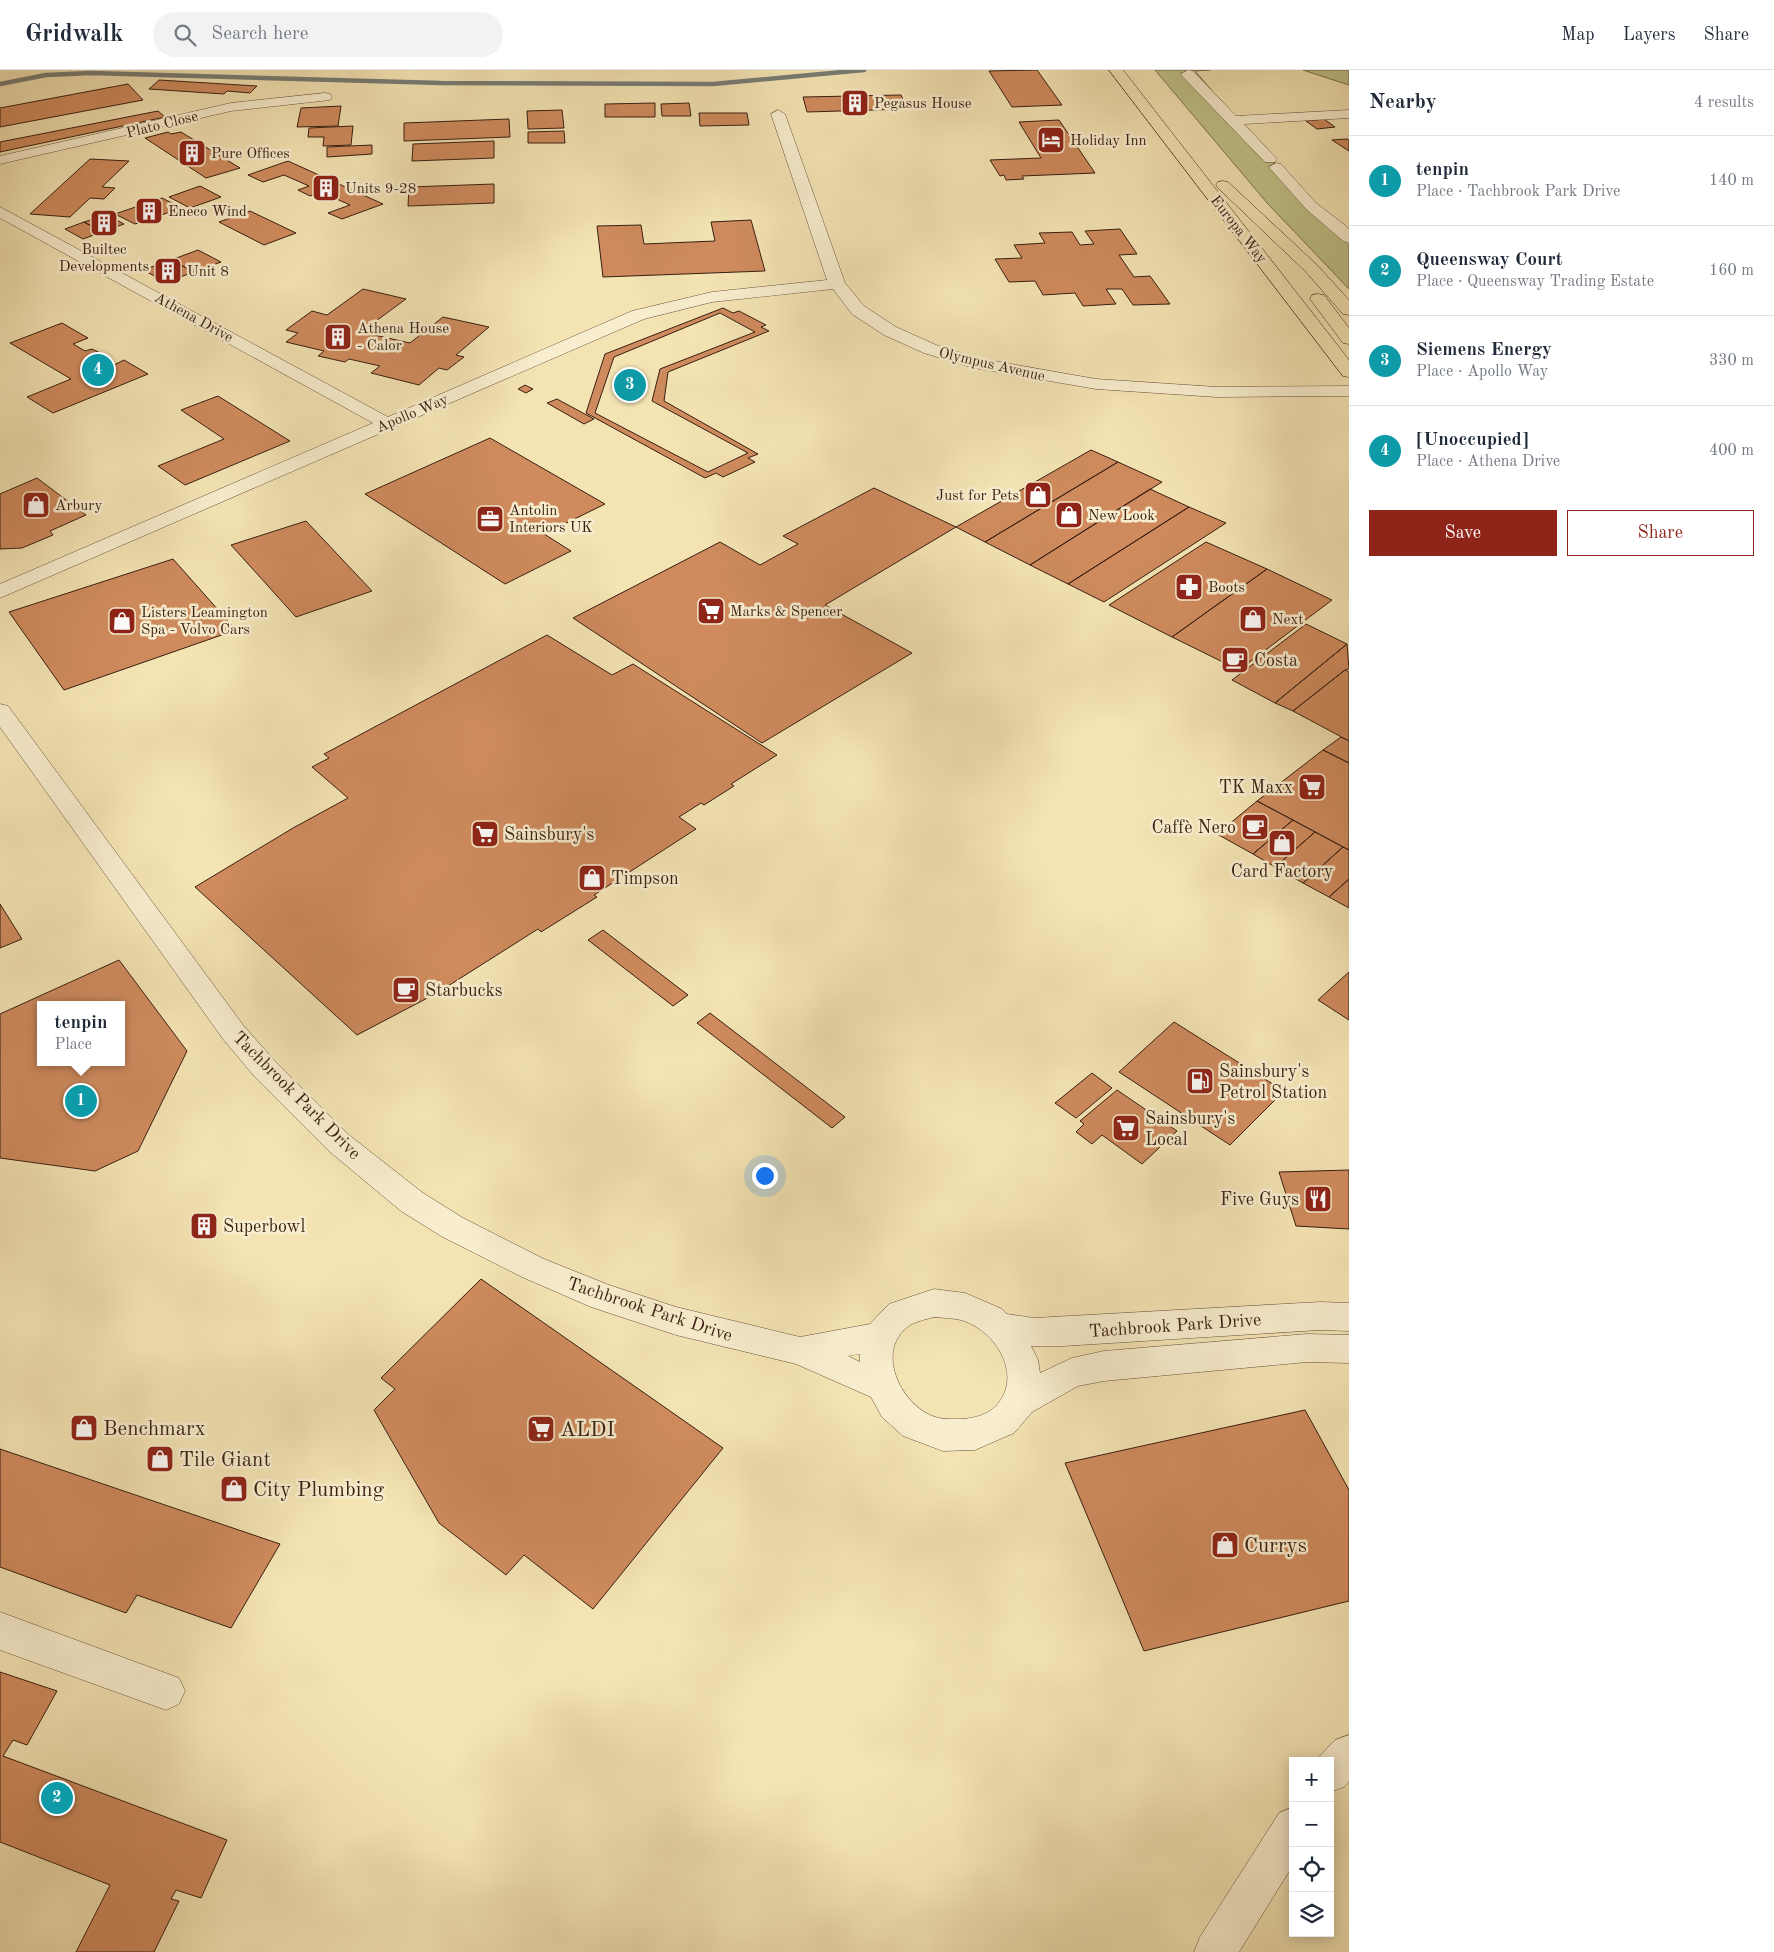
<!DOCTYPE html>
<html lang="en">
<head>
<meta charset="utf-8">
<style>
  :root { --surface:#fff; --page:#f2f2f3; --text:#1f2937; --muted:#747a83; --line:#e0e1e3; --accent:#8f2418 }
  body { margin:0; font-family:"Old Standard TT",serif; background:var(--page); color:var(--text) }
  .controls { position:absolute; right:15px; bottom:15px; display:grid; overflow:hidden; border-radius:0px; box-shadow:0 2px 12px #0003 }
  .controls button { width:45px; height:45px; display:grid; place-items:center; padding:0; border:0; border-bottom:1px solid var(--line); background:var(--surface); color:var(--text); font:25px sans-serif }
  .you { position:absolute; left:764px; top:1105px; width:18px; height:18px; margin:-12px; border:4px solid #fff; border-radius:50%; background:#1a73e8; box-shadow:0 0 0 8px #1a73e833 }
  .badge { display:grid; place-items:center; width:32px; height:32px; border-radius:50%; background:var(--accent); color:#fff; font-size:16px; font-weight:700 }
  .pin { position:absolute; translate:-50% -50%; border:2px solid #fff; box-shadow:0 1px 5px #0006 }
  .popup { position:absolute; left:37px; top:931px; width:88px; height:65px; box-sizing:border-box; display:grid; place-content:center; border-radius:0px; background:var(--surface); filter:drop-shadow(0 1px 4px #0005); font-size:16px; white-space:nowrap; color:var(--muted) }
  .popup b { font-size:19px; color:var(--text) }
  .popup::after { content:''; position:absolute; left:50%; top:100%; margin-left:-10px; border:10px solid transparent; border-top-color:var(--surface) }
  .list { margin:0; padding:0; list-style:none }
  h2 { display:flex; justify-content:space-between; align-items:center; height:65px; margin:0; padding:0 20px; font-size:21px }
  h2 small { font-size:16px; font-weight:400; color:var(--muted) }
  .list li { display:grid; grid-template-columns:32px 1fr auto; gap:15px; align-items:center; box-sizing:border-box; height:90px; padding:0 20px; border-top:1px solid var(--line) }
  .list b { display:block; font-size:19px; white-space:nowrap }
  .list p { margin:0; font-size:16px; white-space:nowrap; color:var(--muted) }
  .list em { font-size:16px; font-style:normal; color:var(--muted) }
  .actions { display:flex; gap:10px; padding:15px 20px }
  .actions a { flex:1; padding:11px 0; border:1px solid var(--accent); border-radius:0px; text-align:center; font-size:18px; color:var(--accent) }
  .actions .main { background:var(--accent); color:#fff }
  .icon { flex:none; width:28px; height:28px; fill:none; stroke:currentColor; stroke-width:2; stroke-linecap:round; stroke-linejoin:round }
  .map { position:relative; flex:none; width:1349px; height:1882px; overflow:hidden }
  header { display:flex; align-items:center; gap:30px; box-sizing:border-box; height:70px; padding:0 25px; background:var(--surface); border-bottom:1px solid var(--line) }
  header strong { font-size:24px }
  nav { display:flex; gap:28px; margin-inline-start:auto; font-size:18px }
  .search { width:350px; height:45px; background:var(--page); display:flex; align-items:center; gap:12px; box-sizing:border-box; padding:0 18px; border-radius:28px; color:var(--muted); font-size:19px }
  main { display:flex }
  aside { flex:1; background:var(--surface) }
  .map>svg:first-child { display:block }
  .green { fill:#c1c289; stroke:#7c704d }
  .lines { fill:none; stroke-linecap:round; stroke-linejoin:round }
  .stream { stroke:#777d76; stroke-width:4.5 }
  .building { fill:#cf8b5e; stroke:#381e11; fill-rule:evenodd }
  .minor-casing { stroke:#67503a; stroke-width:1 }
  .tertiary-casing { stroke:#67503a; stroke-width:1 }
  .trunk-casing { stroke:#381e11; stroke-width:1 }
  .minor { fill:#f8edce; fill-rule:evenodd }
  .tertiary { fill:#f8edce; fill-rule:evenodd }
  .trunk { fill:#f4e4b4; fill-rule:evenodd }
  .labels { text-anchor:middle; stroke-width:5; stroke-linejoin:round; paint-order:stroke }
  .far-poi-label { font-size:15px; fill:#381e11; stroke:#f8edce; text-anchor:start }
  .far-street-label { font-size:15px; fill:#381e11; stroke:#f8edce }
  .poi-label { font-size:18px; fill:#381e11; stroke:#f8edce; text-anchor:start }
  .street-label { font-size:18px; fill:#381e11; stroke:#f8edce }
  .near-poi-label { font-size:21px; fill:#381e11; stroke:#f8edce; text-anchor:start }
</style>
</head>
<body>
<header>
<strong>Gridwalk</strong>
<div class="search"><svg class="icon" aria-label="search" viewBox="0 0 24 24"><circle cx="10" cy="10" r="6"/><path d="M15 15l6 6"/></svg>Search here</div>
<nav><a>Map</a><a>Layers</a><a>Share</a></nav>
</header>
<main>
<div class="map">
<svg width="1349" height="1882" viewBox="0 0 1349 1882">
  <rect width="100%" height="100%" fill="#f4e4b4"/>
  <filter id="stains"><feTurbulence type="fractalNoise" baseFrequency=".004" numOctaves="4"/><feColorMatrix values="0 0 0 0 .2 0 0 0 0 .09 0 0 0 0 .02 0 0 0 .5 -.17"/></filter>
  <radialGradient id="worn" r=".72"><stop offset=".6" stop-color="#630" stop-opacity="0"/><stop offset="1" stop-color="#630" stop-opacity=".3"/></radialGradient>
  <path class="green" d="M1155,0H1210L1195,1L1279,98L1349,169V219L1268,134Z
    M1303,0H1349V15Z"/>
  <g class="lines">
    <path class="stream" d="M0,14L46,5L91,3L441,13L713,14L864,0"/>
  </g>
  <path class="building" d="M1037,0L1062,35L1012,37L989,1Z
    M159,10L257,16L250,23L227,21L224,24L149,19Z
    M128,14L143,30L0,57V38Z
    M901,25L907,39L807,42L803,27Z
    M655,33V47H605V34Z
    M689,33L691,46H662L661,34Z
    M341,36L338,56L297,57L301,38Z
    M562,40L564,58L528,59L527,41Z
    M158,41L165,47L0,82V72Z
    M699,43H747L749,55L700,56Z
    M509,49L510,67L404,71V53Z
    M1324,49L1335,57L1317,59L1306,51Z
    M1059,50L1095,103L1022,106L1024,109L1006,110L1004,105L1000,106L990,90L1041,88L1019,52Z
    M353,56L351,75L323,76L324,67H308L309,58Z
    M564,61L565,73H528V62Z
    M168,62L171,64L181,62L240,98L206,108L145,68Z
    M1347,69L1349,70V81L1332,70Z
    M494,71V88L412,91L413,74Z
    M372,75V84L327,87V77Z
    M90,89L129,91L102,117L115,118L104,129L90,128L70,147L30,144Z
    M288,91L383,134L342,149L328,143L350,135L321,122L310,126L298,120L309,116L284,105L263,112L248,105Z
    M494,114V133L408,136L409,117Z
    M200,116L221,127L190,138L169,127Z
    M162,128L182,138L135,154L115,144Z
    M250,141L296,163L264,175L219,152Z
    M107,145L124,154L102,162L84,152Z
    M751,150L765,201L603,207L597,156L641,155L644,174L715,171L711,152Z
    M84,152L102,162L83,169L65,159Z
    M1120,159L1137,184L1119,185L1134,207L1150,206L1170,234L1133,235L1122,219H1106L1116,234L1083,236L1075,223L1043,225L1035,211L1009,212L995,189L1022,188L1014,175L1045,173L1039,163L1072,162L1080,175L1094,174L1085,161Z
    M198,180L221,192L194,202L171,190Z
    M171,190L194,202L166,212L143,200Z
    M363,219L406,229L361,262L410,273L443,247L489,257L456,285L464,287L447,300L439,298L419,315L371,303L380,296L349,289L345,292L318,286L324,281L286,272L298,263L286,260L312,241L327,245Z
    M723,238L733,243L739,241L766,255L761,257L769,261L668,302L664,331L758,384L748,388L755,392L723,407L716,403L705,408L586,343L605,284Z
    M720,243L755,262L660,299L652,331L748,383L708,402L595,343L614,287Z
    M62,253L88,268L73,274L85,281L92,279L104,285L98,288L112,296L124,290L148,304L53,343L27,327L71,309L10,273Z
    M525,315L533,319L526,323L518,319Z
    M218,326L290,371L185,415L158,396L224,369L181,340Z
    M557,329L594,349L584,354L547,333Z
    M490,368L605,434L544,464L571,481L505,514L365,424Z
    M1091,380L1118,392L985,472L956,457Z
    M1118,392L1162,412L1030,495L985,472Z
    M37,408L86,445L50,461L53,465L22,478L0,479V424Z
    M874,418L956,457L825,535L912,583L762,673L573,548L720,472L760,495L798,474L783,466Z
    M1150,419L1189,437L1068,514L1030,495Z
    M1189,437L1226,453L1104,532L1068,514Z
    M306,451L372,521L296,547L231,475Z
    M1206,472L1267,499L1172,567L1109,535Z
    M173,489L236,560L64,620L9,542Z
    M1267,499L1332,530L1239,600L1172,567Z
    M1306,554L1347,574L1275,633L1232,610Z
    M547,565L612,605L633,594L777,685L731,714L734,716L704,735L701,733L679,747L696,759L594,825L597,827L541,862L538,859L437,923L357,965L195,817L293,758L348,728L312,697L329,688L324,684Z
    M1347,574L1349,599L1345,600L1293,641L1275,633Z
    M1345,600L1349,602V671L1293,641Z
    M1341,667L1349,671V693L1323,680Z
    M1323,680L1349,693V780L1257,731Z
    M1257,731L1293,750L1253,784L1217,764Z
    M1293,750L1315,762L1275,797L1253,784Z
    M1315,762L1343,777L1303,813L1275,797Z
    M1343,777L1349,780V809L1329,827L1303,813Z
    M1349,809V838L1329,827Z
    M0,834L22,869L0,878Z
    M603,860L688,925L673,936L588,870Z
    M119,890L187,981L138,1081L95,1101L0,1088V944ZM41,935H121V992H41Z
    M1349,902V950L1318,930Z
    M710,943L845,1047L832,1058L697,953Z
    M1174,952L1284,1021L1230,1075L1119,1002Z
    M1092,1003L1112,1018L1076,1048L1055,1033Z
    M1117,1020L1177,1061L1142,1094L1102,1065L1092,1074L1076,1062L1084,1054L1080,1051Z
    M1349,1100V1159L1296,1156L1279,1102Z
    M205,1148L214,1155L204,1164L194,1156Z
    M481,1209L723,1378L593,1539L524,1485L506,1505L439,1453L374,1340L395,1319L381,1308Z
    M1305,1340L1349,1420V1531L1144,1581L1065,1393Z
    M0,1379L280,1474L231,1558L137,1525L126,1543L0,1497Z
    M0,1602L57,1621L27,1675L13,1670L3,1686L227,1770L201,1828L176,1820L171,1829L179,1831L154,1882H76L110,1815L0,1772Z"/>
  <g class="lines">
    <defs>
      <path id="minor" d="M1188,0L1193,1L1236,46L1349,40V48L1244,54L1277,89L1275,92H1265L1183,7L1181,4Z
        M325,23L330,24L332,27L330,30L231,41L0,94V86L231,33Z
        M778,40L785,44L845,213L864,236L896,257L936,275L977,288L1096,309L1217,317L1349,316V326L1217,327L1096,319L974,298L924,283L884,265L852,244L833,219L712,232L644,249L0,528V514L373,353L0,148V137L388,347L632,241L712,222L827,210L771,44Z
        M1276,93L1281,94L1316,133L1346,156L1349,159V173L1343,171L1306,139L1269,97Z
        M0,1542L179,1608L185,1621L179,1634L166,1640L0,1580Z"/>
      <path id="tertiary" d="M0,634L8,636L243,955L274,990L349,1065L423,1123L463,1148L544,1189L609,1215L676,1237L800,1267L870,1254L889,1234L934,1219L965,1223L1002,1239L1007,1244L1034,1248L1320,1232L1349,1233V1261L1320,1260L1063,1276H1031L1038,1290L1040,1303L1072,1288L1104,1281L1307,1264L1349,1265V1293L1307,1292L1104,1311L1078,1316L1032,1342L1014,1363L975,1380L943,1381L903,1366L882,1347L871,1327L796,1294L676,1265L591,1237L522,1207L441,1166L401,1141L329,1081L254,1006L223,969L0,657ZM934,1247C943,1248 952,1248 961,1250C996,1260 1024,1306 996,1336C987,1345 975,1348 962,1349C949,1349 939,1350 928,1344C897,1328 875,1276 912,1254C918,1251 927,1249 934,1247ZM860,1284V1292L848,1286Z
        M1349,1665V1712L1344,1717L1330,1722V1691H1315L1335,1670Z
        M1293,1737V1795L1239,1882H1194L1200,1867L1279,1743Z"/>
      <path id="trunk" d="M1109,0H1123L1349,290V307L1343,306Z
        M1223,111L1228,112L1317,195L1349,230V245L1343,244L1305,201L1218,118L1216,115L1218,112Z
        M1318,224L1324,225L1349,258V274L1343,273L1310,229L1312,225Z"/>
    </defs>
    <use href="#minor" class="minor-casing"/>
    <use href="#tertiary" class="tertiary-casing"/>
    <use href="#trunk" class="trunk-casing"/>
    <use href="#minor" class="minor"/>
    <use href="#tertiary" class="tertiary"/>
    <use href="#trunk" class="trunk"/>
  </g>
  <defs>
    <symbol id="building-square" viewBox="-11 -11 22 22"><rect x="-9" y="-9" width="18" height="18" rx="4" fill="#8f2418" stroke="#f8edce"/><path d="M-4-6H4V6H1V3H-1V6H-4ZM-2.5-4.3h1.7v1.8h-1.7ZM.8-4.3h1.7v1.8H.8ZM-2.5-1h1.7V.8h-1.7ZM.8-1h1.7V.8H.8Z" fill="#fff"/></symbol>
    <symbol id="hotel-square" viewBox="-11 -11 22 22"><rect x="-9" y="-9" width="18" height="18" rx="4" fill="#8f2418" stroke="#f8edce"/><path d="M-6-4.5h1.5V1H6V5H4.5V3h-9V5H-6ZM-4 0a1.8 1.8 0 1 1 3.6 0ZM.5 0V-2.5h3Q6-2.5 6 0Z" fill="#fff"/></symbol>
    <symbol id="shop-square" viewBox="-11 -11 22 22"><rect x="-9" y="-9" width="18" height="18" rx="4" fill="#8f2418" stroke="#f8edce"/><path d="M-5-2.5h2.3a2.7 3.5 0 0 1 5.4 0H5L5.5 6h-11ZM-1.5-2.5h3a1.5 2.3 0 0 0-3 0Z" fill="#fff"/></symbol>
    <symbol id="office-square" viewBox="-11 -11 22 22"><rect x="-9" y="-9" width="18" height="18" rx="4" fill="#8f2418" stroke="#f8edce"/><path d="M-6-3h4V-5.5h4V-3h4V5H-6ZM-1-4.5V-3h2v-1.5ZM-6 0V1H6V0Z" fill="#fff"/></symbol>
    <symbol id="pharmacy-square" viewBox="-11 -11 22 22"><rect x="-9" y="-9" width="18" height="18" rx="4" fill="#8f2418" stroke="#f8edce"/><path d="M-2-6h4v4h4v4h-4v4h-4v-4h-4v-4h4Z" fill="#fff"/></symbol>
    <symbol id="supermarket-square" viewBox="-11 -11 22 22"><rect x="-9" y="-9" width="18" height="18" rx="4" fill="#8f2418" stroke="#f8edce"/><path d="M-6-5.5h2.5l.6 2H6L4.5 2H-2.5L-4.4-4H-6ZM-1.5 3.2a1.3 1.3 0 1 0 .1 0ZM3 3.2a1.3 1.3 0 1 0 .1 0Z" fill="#fff"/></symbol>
    <symbol id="cafe-square" viewBox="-11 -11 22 22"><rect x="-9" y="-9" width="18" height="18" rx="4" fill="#8f2418" stroke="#f8edce"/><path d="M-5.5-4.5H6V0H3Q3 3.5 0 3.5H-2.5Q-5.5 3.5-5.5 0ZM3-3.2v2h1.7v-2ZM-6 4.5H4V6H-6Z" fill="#fff"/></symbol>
    <symbol id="fuel-square" viewBox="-11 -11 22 22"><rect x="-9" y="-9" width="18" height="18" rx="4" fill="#8f2418" stroke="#f8edce"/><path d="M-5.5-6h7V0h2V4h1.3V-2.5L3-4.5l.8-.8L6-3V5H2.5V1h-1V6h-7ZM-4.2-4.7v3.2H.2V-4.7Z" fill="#fff"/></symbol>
    <symbol id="restaurant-square" viewBox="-11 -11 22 22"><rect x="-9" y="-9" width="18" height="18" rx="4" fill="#8f2418" stroke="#f8edce"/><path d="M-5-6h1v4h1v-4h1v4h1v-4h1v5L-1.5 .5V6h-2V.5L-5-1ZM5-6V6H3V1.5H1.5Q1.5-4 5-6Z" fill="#fff"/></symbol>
  </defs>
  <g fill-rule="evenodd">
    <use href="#building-square" x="839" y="17" width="32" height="32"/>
    <use href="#hotel-square" x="1035" y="54" width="32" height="32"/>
    <use href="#building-square" x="176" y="67" width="32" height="32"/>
    <use href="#building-square" x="310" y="102" width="32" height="32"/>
    <use href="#building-square" x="133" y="125" width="32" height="32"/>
    <use href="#building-square" x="88" y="137" width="32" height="32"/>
    <use href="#building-square" x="152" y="185" width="32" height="32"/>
    <use href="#building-square" x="322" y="251" width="32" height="32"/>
    <use href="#shop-square" x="1022" y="409" width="32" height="32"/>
    <use href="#shop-square" x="20" y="419" width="32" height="32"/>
    <use href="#shop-square" x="1053" y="429" width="32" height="32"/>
    <use href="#office-square" x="474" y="433" width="32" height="32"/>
    <use href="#pharmacy-square" x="1173" y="501" width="32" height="32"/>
    <use href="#supermarket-square" x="695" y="525" width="32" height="32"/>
    <use href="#shop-square" x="1237" y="533" width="32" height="32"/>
    <use href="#shop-square" x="106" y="535" width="32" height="32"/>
    <use href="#cafe-square" x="1219" y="574" width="32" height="32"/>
    <use href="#supermarket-square" x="1296" y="701" width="32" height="32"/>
    <use href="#cafe-square" x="1239" y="741" width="32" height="32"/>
    <use href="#supermarket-square" x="469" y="748" width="32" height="32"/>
    <use href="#shop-square" x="1266" y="757" width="32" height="32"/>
    <use href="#shop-square" x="576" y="792" width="32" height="32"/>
    <use href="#cafe-square" x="390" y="904" width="32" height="32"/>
    <use href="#fuel-square" x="1184" y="995" width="32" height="32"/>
    <use href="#supermarket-square" x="1110" y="1042" width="32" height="32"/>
    <use href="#restaurant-square" x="1302" y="1113" width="32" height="32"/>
    <use href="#building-square" x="188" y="1140" width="32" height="32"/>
    <use href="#shop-square" x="68" y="1342" width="32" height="32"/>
    <use href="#supermarket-square" x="525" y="1343" width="32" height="32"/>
    <use href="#shop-square" x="144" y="1373" width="32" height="32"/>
    <use href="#shop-square" x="218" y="1403" width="32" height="32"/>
    <use href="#shop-square" x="1209" y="1459" width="32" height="32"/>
  </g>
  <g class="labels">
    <g class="far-poi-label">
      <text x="874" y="38">Pegasus House</text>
      <text x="1070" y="75">Holiday Inn</text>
      <text x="211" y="88">Pure Offices</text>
      <text x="345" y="123">Units 9-28</text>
      <text x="168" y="146">Eneco Wind</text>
      <text x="104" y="184" text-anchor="middle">Builtec<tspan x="104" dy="17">Developments</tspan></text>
      <text x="187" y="206">Unit 8</text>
      <text x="357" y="263">Athena House<tspan x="357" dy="17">- Calor</tspan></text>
      <text x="1019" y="430" text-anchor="end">Just for Pets</text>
      <text x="55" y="440">Arbury</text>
      <text x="509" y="445">Antolin<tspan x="509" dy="17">Interiors UK</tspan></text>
      <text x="1088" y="450">New Look</text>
      <text x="1208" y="522">Boots</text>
      <text x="730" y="546">Marks &amp; Spencer</text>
      <text x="141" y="547">Listers Leamington<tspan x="141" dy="17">Spa - Volvo Cars</tspan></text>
      <text x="1272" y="554">Next</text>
    </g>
    <g class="far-street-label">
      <text transform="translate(162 54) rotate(-14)" y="5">Plato Close</text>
      <text transform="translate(1239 159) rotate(52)" y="5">Europa Way</text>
      <text transform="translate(194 247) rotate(29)" y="5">Athena Drive</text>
      <text transform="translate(992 294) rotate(13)" y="5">Olympus Avenue</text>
      <text transform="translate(412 343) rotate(-23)" y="5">Apollo Way</text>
    </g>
    <g class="poi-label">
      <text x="1254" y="596">Costa</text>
      <text x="1293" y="723" text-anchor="end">TK Maxx</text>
      <text x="1236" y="763" text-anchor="end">Caffè Nero</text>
      <text x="504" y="770">Sainsbury's</text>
      <text x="1282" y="807" text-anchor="middle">Card Factory</text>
      <text x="611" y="814">Timpson</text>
      <text x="425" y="926">Starbucks</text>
      <text x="1219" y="1007">Sainsbury's<tspan x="1219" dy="21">Petrol Station</tspan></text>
      <text x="1145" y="1054">Sainsbury's<tspan x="1145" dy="21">Local</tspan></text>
      <text x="1299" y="1135" text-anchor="end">Five Guys</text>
      <text x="223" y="1162">Superbowl</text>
    </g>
    <g class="street-label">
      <text transform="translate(297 1025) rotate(45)" y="6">Tachbrook Park Drive</text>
      <text transform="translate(650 1239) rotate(18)" y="6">Tachbrook Park Drive</text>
      <text transform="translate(1175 1255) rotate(-4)" y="6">Tachbrook Park Drive</text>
    </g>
    <g class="near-poi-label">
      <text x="103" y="1365">Benchmarx</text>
      <text x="560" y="1366">ALDI</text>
      <text x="179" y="1396">Tile Giant</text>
      <text x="253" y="1426">City Plumbing</text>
      <text x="1244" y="1482">Currys</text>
    </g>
  </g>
  <rect width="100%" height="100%" filter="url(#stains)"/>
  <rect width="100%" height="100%" fill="url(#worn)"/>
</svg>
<div class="controls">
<button>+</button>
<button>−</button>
<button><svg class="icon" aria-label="locate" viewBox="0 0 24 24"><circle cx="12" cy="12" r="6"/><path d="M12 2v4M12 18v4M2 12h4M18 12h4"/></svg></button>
<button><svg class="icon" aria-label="layers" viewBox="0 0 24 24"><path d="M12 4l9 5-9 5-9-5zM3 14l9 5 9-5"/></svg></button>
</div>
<div class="you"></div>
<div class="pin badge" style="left:81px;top:1031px;background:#0f9aa8">1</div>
<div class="popup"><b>tenpin</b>Place</div>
<div class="pin badge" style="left:57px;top:1728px;background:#0f9aa8">2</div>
<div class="pin badge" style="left:630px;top:315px;background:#0f9aa8">3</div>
<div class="pin badge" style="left:98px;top:300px;background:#0f9aa8">4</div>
</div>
<aside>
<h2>Nearby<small>4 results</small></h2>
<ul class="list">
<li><span class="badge" style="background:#0f9aa8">1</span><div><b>tenpin</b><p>Place · Tachbrook Park Drive</p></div><em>140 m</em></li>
<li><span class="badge" style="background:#0f9aa8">2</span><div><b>Queensway Court</b><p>Place · Queensway Trading Estate</p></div><em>160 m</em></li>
<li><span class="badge" style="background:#0f9aa8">3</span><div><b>Siemens Energy</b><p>Place · Apollo Way</p></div><em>330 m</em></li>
<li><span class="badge" style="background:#0f9aa8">4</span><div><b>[Unoccupied]</b><p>Place · Athena Drive</p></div><em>400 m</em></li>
</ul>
<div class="actions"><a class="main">Save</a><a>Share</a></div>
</aside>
</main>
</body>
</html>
